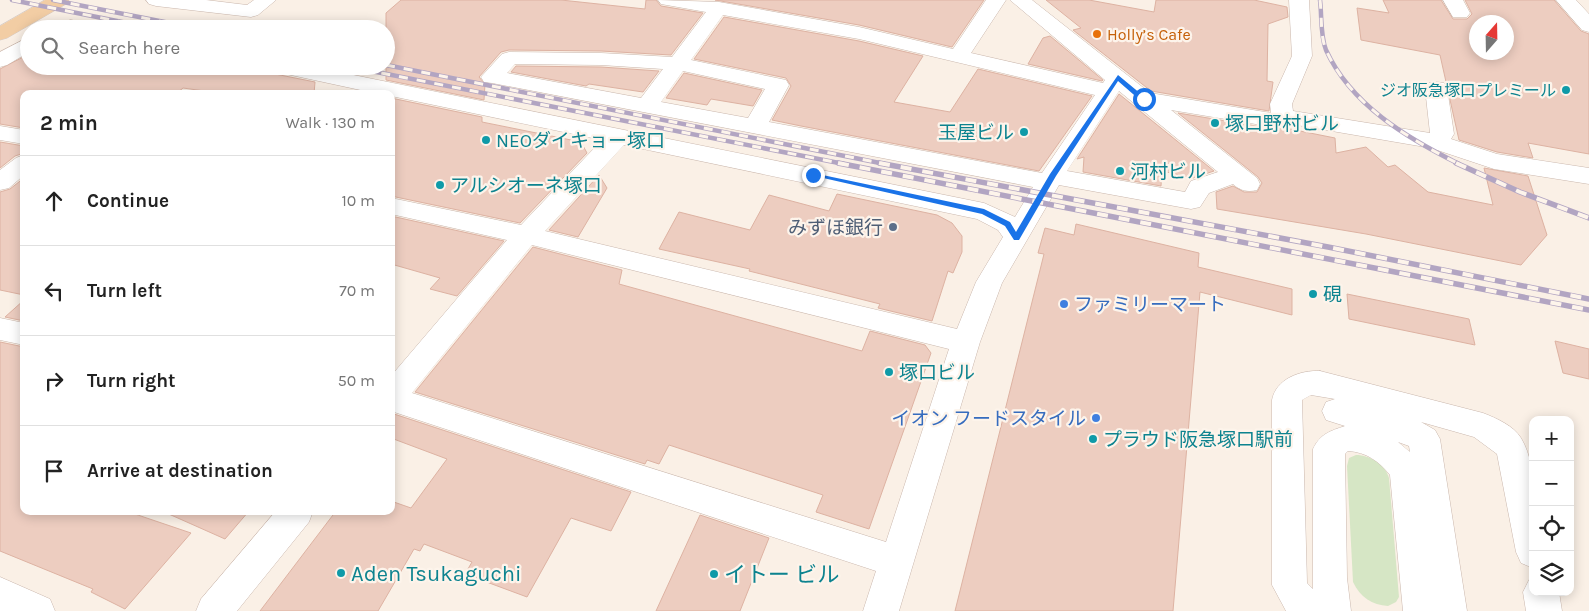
<!DOCTYPE html>
<html lang="en">
<head>
<meta charset="utf-8">
<style>
  :root { --surface:#fff; --page:#f2f2f2; --text:#222; --muted:#767676; --line:#e0e0e0 }
  body { margin:0; font-family:Karla,"Noto Sans JP",sans-serif; background:var(--page); color:var(--text) }
  .controls { position:absolute; right:15px; bottom:15px; display:grid; overflow:hidden; border-radius:10px; box-shadow:0 2px 12px #0003 }
  .controls button { width:45px; height:45px; display:grid; place-items:center; padding:0; border:0; border-bottom:1px solid var(--line); background:var(--surface); color:var(--text); font:25px sans-serif }
  .compass { position:absolute; left:1469px; top:15px; width:45px; height:45px; border-radius:50%; background:var(--surface); box-shadow:0 2px 12px #0003; rotate:20deg }
  .stop { position:absolute; width:15px; height:15px; margin:-11px; border:4px solid #1a73e8; border-radius:50%; background:#fff }
  .stop.end { background:#1a73e8; border-color:#fff; box-shadow:0 1px 5px #0008 }
  .list { margin:0; padding:0; list-style:none }
  h2 { display:flex; justify-content:space-between; align-items:center; height:65px; margin:0; padding:0 20px; font-size:21px }
  h2 small { font-size:16px; font-weight:400; color:var(--muted) }
  .list li { display:grid; grid-template-columns:32px 1fr auto; gap:15px; align-items:center; box-sizing:border-box; height:90px; padding:0 20px; border-top:1px solid var(--line) }
  .list b { display:block; font-size:19px; white-space:nowrap }
  .list em { font-size:16px; font-style:normal; color:var(--muted) }
  .icon { flex:none; width:28px; height:28px; fill:none; stroke:currentColor; stroke-width:2; stroke-linecap:round; stroke-linejoin:round }
  .map { position:relative; flex:none; width:1589px; height:611px; overflow:hidden }
  .search { position:absolute; background:var(--surface); box-shadow:0 2px 12px #0003; left:20px; top:20px; width:375px; height:55px; display:flex; align-items:center; gap:12px; box-sizing:border-box; padding:0 18px; border-radius:28px; color:var(--muted); font-size:19px }
  .panel { position:absolute; background:var(--surface); box-shadow:0 2px 12px #0003; left:20px; top:90px; width:375px; height:425px; border-radius:10px }
  .map>svg:first-child { display:block }
  .green { fill:#d6e6c5 }
  .building { fill:#edcdc0; stroke:#ddb2a2; fill-rule:evenodd }
  .lines { fill:none; stroke-linecap:round; stroke-linejoin:round }
  .minor-casing { stroke:#cab7ad; stroke-width:1 }
  .major-casing { stroke:#d4ccca; stroke-width:1 }
  .minor { fill:#fff; fill-rule:evenodd }
  .major { fill:#f2cda4; fill-rule:evenodd }
  .rail-far1-casing { stroke:#b2a5c2; stroke-width:4.5 }
  .rail-casing { stroke:#b2a5c2; stroke-width:5.5 }
  .rail-far1 { stroke:#fdf4eb; stroke-width:3; stroke-dasharray:9; stroke-linecap:butt }
  .rail { stroke:#fdf4eb; stroke-width:4; stroke-dasharray:11; stroke-linecap:butt }
  .route { fill:#1a73e8 }
  .food-dot { fill:#e8710a; stroke:#fdf4eb; stroke-width:2 }
  .culture-dot { fill:#0f9aa8; stroke:#fdf4eb; stroke-width:2 }
  .service-dot { fill:#5c6f8a; stroke:#fdf4eb; stroke-width:2 }
  .shop-dot { fill:#3f7fe0; stroke:#fdf4eb; stroke-width:2 }
  .labels { text-anchor:middle; stroke-width:4.5; stroke-linejoin:round; paint-order:stroke }
  .far-food-label { font-size:16px; fill:#c56008; stroke:#fdf4eb; text-anchor:start }
  .far-culture-label { font-size:16px; fill:#0d838f; stroke:#fdf4eb; text-anchor:end }
  .culture-label { font-size:19px; fill:#0d838f; stroke:#fdf4eb; text-anchor:start }
  .service-label { font-size:19px; fill:#4e5e75; stroke:#fdf4eb; text-anchor:end }
  .shop-label { font-size:19px; fill:#366cbe; stroke:#fdf4eb; text-anchor:start }
  .near-culture-label { font-size:22px; fill:#0d838f; stroke:#fdf4eb; text-anchor:start }
</style>
</head>
<body>
<div class="map">
<svg width="1589" height="611" viewBox="0 0 1589 611">
  <rect width="100%" height="100%" fill="#faf0e6"/>
  <path class="green" d="M1356,455C1370,455 1385,464 1389,478L1399,597L1396,602L1388,606C1372,605 1360,597 1353,582L1347,466L1349,458Z"/>
  <path class="building" d="M401,0H561L645,9L646,0H656L661,6L703,13L671,55L601,51L509,50L501,52L479,77L485,84L484,100L386,80V13Z
    M715,0H984L952,47L859,25Z
    M1046,0H1089L1154,12L1156,0H1254L1287,7L1288,17L1268,24L1267,81L1273,82L1269,111L1151,91L1073,30L1081,28Z
    M1383,0H1441L1453,19H1467L1472,14L1465,0H1554L1581,31L1589,34V154L1528,143L1533,158L1497,152L1459,140L1440,55L1361,40L1357,8L1389,13ZM1476,22H1506V52H1476Z
    M724,17L859,41L923,56L894,102L950,112L978,69L1092,96L1039,171L801,126L772,120L791,86L786,78L694,59Z
    M1050,36L1103,80L1102,81L1028,64L1043,38Z
    M29,54V66H235L315,82L314,94H226L183,88L176,94H24V128L0,124V69Z
    M516,66L601,67L659,71L643,92L589,84L586,86L511,72Z
    M684,73L762,90L753,106L711,99L707,105L666,98Z
    M1119,94L1214,171L1193,178L1162,171L1161,186L1083,172L1084,157L1077,159Z
    M391,98L482,117V122L581,142L587,153L520,223L391,196Z
    M1178,113L1274,129L1280,127L1335,138L1336,153L1366,147L1388,167L1395,165L1428,192L1493,205L1484,168L1528,176L1547,235L1521,265L1366,234L1217,209L1216,192L1233,186L1244,192H1257L1262,183L1258,177Z
    M0,142L24,146V153L15,156L0,168Z
    M599,175L607,188L578,237L549,230Z
    M24,178V295L0,290V192L10,189Z
    M837,194L937,215L952,223L962,236V252L953,273L948,271L932,321L878,308L880,304L749,271L750,269L659,249L679,212L750,230L769,195L829,211Z
    M391,216L504,241L457,296L430,289L440,278L391,264Z
    M1076,224L1199,253L1198,267L1292,289V315L1200,292L1173,611H955L1044,254L1038,253L1045,228L1074,235Z
    M533,247L622,270L619,284L862,351L870,331L925,345L931,353L869,529L816,512L823,495L669,445L659,464L647,460L645,464L415,392Z
    M1347,294L1469,319L1475,345L1349,319Z
    M24,300V321L5,317Z
    M1555,341L1589,349V379L1563,373Z
    M0,342L24,347V511H126L191,533L125,609L91,592L93,589L0,551Z
    M391,413L631,492L611,531L571,518L527,597L465,574L472,562L424,544L420,551L414,549L378,611H260L336,511H391V501L411,508L447,459L391,438Z
    M162,511H249L225,539Z
    M700,515L769,538L740,611H656Z"/>
  <g class="lines">
    <defs>
      <path id="minor" d="M146,0H206L247,5L254,0H276L258,15L251,17L156,6L149,4Z
        M658,0L719,2L859,27L953,49L986,0H1006L971,53L1103,83L1105,80L1010,0H1032L1150,93L1271,113L1270,104L1292,56L1289,0H1309L1312,56L1292,104L1293,111L1430,133L1425,88L1428,83L1436,82L1444,83L1447,88L1454,134L1451,139L1497,154L1589,168V184L1494,169L1431,148L1285,123L1274,127L1171,110L1257,178L1260,184L1257,190C1247,192 1241,191 1233,184L1209,193L1200,207L1191,209L1059,185L1002,283L980,342L899,611H863L876,571L391,411V376L507,240L391,214V198L521,225L602,140L391,96V94H379L277,72L270,70L267,66H309L984,203L1015,217L1033,187L492,83L484,82L481,77L502,54L509,52L601,53L672,57L706,12L661,4ZM723,15L859,39L1095,95L1042,173L769,122L789,85L786,80L691,60ZM515,64L601,65L663,69L641,98L507,73ZM683,71L765,89L748,118L661,102ZM1119,91L1218,172L1191,181L1185,192L1067,171ZM624,145L977,219L998,230L1003,237L976,282L957,329L545,231ZM532,245L949,349L886,542L412,393Z
        M1443,0H1463L1470,13L1467,17H1453Z
        M1556,0H1576L1589,14V32L1582,30Z
        M71,20L94,25L97,29H52L55,25Z
        M29,37V52L7,65L0,67V52Z
        M0,126L24,130V144L0,140Z
        M24,155V175L9,188L0,190V170L16,158Z
        M0,318L24,323V345L0,340Z
        M1320,371L1483,413C1496,418 1514,426 1521,438C1541,471 1533,530 1533,568L1521,563L1516,552L1497,454L1474,437L1421,422L1435,430L1440,439L1467,611H1403L1390,475C1379,461 1366,452 1348,451L1345,454L1347,578L1351,611H1286L1272,585V400C1276,379 1300,370 1320,371ZM1311,395L1335,399L1326,402L1322,411L1326,420L1345,426C1330,431 1320,434 1313,449V589L1307,583L1302,400ZM1398,442L1409,446L1410,452Z
        M276,511H313L309,522L237,611H196L201,599Z
        M0,577L50,599L55,611H0Z
        M1533,578V592H1559L1562,611H1526L1523,592L1529,580Z"/>
      <path id="major" d="M45,0H69L66,4L7,38L0,40V26Z"/>
    </defs>
    <use href="#minor" class="minor-casing"/>
    <use href="#major" class="major-casing"/>
    <use href="#minor" class="minor"/>
    <use href="#major" class="major"/>
    <defs>
      <path id="rail-far1" d="M12,0L157,29
        M53,0L200,29
        M1320,0C1322,16 1320,35 1326,50C1351,105 1407,138 1459,164
        M386,65L885,164
        M346,66L844,164"/>
      <path id="rail" d="M838,163L1589,310
        M879,163L1328,247L1589,299
        M1456,163L1520,192L1589,218"/>
    </defs>
    <use href="#rail-far1" class="rail-far1-casing"/>
    <use href="#rail" class="rail-casing"/>
    <use href="#rail-far1" class="rail-far1"/>
    <use href="#rail" class="rail"/>
  </g>
  <path class="route" d="M1118,75L1147,99L1141,101L1118,81L1056,176L1019,240H1014L1005,226L982,214L810,175L813,173L984,209L1010,222L1016,232L1050,174Z"/>
  <circle class="food-dot" cx="1097" cy="34" r="5"/>
  <g class="culture-dot">
    <circle cx="1566" cy="90" r="5"/>
    <circle cx="1215" cy="123" r="5"/>
    <circle cx="1024" cy="132" r="5"/>
    <circle cx="486" cy="140" r="5"/>
    <circle cx="1120" cy="171" r="5"/>
    <circle cx="440" cy="185" r="5"/>
    <circle cx="1313" cy="294" r="5"/>
    <circle cx="889" cy="372" r="5"/>
    <circle cx="1093" cy="439" r="5"/>
    <circle cx="341" cy="573" r="5"/>
    <circle cx="714" cy="574" r="5"/>
  </g>
  <circle class="service-dot" cx="893" cy="227" r="5"/>
  <g class="shop-dot">
    <circle cx="1064" cy="304" r="5"/>
    <circle cx="1096" cy="418" r="5"/>
  </g>
  <g class="labels">
    <g class="far-food-label">
      <text x="1107" y="40">Holly’s Cafe</text>
    </g>
    <g class="far-culture-label">
      <text x="1556" y="96">ジオ阪急塚口プレミール</text>
    </g>
    <g class="culture-label">
      <text x="1225" y="130">塚口野村ビル</text>
      <text x="1014" y="139" text-anchor="end">玉屋ビル</text>
      <text x="496" y="147">NEOダイキョー塚口</text>
      <text x="1130" y="178">河村ビル</text>
      <text x="450" y="192">アルシオーネ塚口</text>
      <text x="1323" y="301">硯</text>
      <text x="899" y="379">塚口ビル</text>
      <text x="1103" y="446">プラウド阪急塚口駅前</text>
    </g>
    <g class="service-label">
      <text x="883" y="234">みずほ銀行</text>
    </g>
    <g class="shop-label">
      <text x="1074" y="311">ファミリーマート</text>
      <text x="1086" y="425" text-anchor="end">イオン フードスタイル</text>
    </g>
    <g class="near-culture-label">
      <text x="351" y="581">Aden Tsukaguchi</text>
      <text x="724" y="582">イトー ビル</text>
    </g>
  </g>
</svg>
<div class="controls">
<button>+</button>
<button>−</button>
<button><svg class="icon" aria-label="locate" viewBox="0 0 24 24"><circle cx="12" cy="12" r="6"/><path d="M12 2v4M12 18v4M2 12h4M18 12h4"/></svg></button>
<button><svg class="icon" aria-label="layers" viewBox="0 0 24 24"><path d="M12 4l9 5-9 5-9-5zM3 14l9 5 9-5"/></svg></button>
</div>
<svg class="compass" viewBox="-18 -18 36 36"><path d="M0-13l5 13h-10z" fill="#e53935"/><path d="M0 13l5-13h-10z" fill="#767676"/></svg>
<div class="stop" style="left:1144px;top:99px"></div>
<div class="stop end" style="left:813px;top:175px"></div>
<div class="search"><svg class="icon" aria-label="search" viewBox="0 0 24 24"><circle cx="10" cy="10" r="6"/><path d="M15 15l6 6"/></svg>Search here</div>
<section class="panel">
<h2>2 min<small>Walk · 130 m</small></h2>
<ul class="list">
<li><svg class="icon" aria-label="ahead" viewBox="0 0 24 24"><path d="M12 20V5M6 11l6-6 6 6"/></svg><div><b>Continue</b></div><em>10 m</em></li>
<li><svg class="icon" aria-label="left" viewBox="0 0 24 24"><path d="M17 20v-9H6M10 6l-5 5 5 5"/></svg><div><b>Turn left</b></div><em>70 m</em></li>
<li><svg class="icon" aria-label="right" viewBox="0 0 24 24"><path d="M7 20v-9h11M14 6l5 5-5 5"/></svg><div><b>Turn right</b></div><em>50 m</em></li>
<li><svg class="icon" aria-label="arrive" viewBox="0 0 24 24"><path d="M6 21V4h12l-3 4 3 4H6"/></svg><div><b>Arrive at destination</b></div></li>
</ul>
</section>
</div>
</body>
</html>
